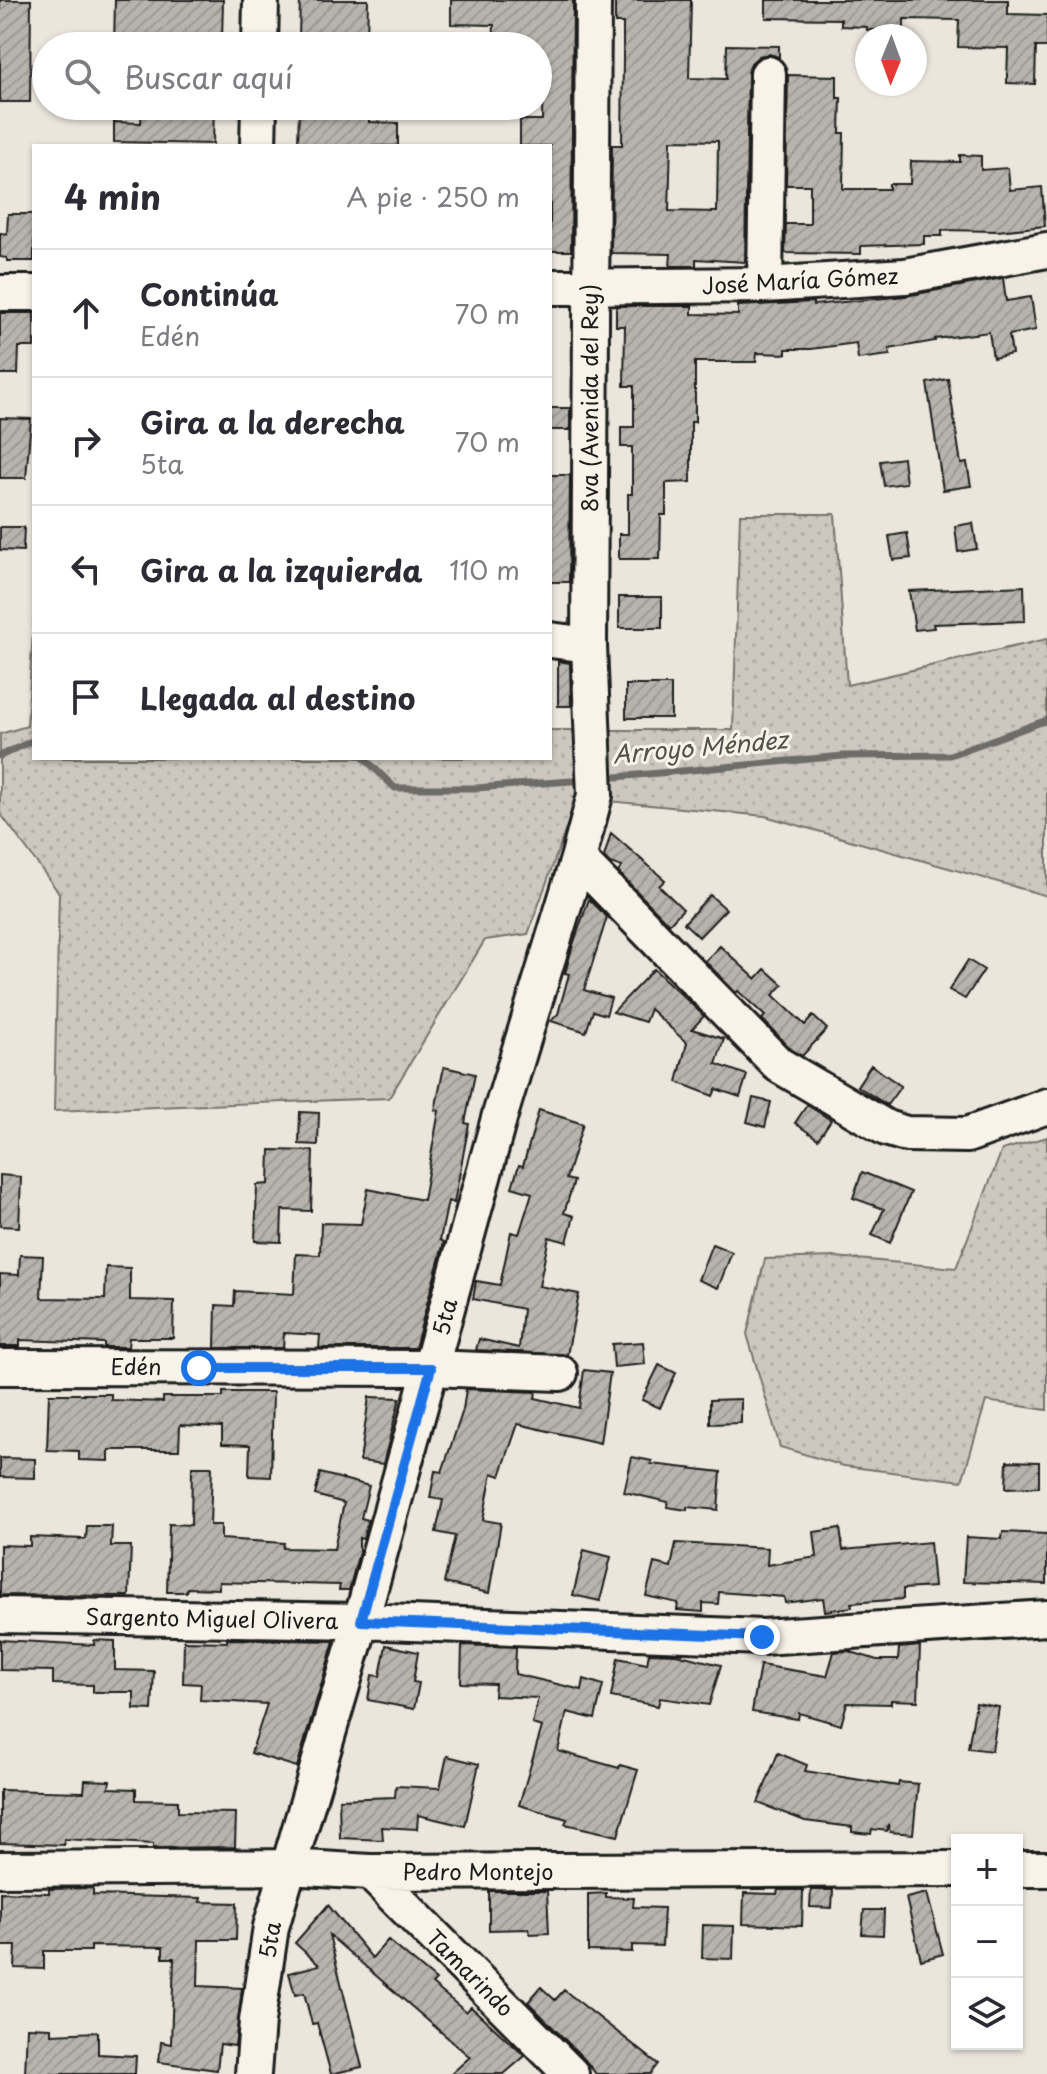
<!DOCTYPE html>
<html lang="es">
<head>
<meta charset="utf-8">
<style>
  :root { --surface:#fff; --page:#f7f7f7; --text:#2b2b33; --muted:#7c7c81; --line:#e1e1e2 }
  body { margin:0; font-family:"Playpen Sans",sans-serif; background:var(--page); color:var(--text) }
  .controls { position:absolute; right:24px; bottom:24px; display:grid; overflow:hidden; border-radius:0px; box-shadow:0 2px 6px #0004 }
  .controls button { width:72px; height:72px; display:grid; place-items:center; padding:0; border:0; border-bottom:2px solid var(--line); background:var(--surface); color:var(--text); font:40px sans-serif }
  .compass { position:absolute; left:855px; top:24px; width:72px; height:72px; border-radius:50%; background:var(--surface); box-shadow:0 2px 6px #0004; rotate:181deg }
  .stop { position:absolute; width:24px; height:24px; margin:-18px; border:6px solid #1a73e8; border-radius:50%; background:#fff }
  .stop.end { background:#1a73e8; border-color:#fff; box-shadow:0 2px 8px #0008 }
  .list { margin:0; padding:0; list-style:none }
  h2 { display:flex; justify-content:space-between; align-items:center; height:104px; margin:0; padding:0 32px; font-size:34px }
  h2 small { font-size:26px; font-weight:400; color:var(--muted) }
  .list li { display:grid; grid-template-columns:52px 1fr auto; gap:24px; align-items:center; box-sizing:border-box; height:128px; padding:0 32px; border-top:2px solid var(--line) }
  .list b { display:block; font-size:30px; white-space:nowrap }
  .list p { margin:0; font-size:26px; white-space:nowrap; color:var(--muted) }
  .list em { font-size:26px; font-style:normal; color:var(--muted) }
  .icon { flex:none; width:44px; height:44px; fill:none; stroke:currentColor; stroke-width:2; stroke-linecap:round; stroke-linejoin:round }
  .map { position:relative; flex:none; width:1047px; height:2074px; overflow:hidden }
  .search { position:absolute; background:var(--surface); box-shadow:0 2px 6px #0004; left:32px; top:32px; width:520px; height:88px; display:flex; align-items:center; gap:20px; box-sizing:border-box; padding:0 28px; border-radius:44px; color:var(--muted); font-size:30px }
  .panel { position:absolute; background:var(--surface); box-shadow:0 2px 6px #0004; left:32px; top:144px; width:520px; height:616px; border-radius:0px }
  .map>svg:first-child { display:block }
  .grass { fill:url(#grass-dots); stroke:#74726e; stroke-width:2 }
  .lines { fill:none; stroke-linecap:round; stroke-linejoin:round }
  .stream { stroke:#6d6c68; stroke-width:7 }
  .building { fill:url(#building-hatch); stroke:#1c1c1c; stroke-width:2; fill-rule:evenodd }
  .minor-casing { stroke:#1c1c1c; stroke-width:40 }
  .minor { stroke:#f7f3e8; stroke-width:34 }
  .route { stroke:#1a73e8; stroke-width:10 }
  .labels { text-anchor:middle; stroke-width:6; stroke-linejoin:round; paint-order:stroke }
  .street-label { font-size:22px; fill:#1c1c1c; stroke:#f7f3e8 }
  .water-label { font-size:24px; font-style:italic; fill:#52514e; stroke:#f7f3e8 }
</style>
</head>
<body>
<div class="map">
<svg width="1047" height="2074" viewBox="0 0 1047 2074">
  <defs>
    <pattern id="grass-dots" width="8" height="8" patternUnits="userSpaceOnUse" patternTransform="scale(2)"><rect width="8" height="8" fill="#ccc8c0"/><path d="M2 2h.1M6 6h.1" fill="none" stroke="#afaba4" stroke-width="1.8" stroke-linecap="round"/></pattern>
    <pattern id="building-hatch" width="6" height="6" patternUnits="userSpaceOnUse" patternTransform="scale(2)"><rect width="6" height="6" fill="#b6b4ac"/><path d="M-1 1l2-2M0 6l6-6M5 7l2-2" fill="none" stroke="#9c9a93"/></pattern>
  </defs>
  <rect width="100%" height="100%" fill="#eae6dc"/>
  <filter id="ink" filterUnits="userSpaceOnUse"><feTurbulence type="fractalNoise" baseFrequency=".0125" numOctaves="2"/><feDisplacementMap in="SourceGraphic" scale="16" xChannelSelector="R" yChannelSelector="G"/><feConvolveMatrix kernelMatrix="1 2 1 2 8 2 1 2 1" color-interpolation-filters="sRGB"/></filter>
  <g filter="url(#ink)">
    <path class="grass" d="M740,514H835L847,685L1047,639V896L765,816L577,798L528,934L485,940L389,1098L54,1111L59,893L0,813V734L27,726L34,616V758H550V730H733Z
      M1047,1137V1410L986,1401L962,1481L844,1466L780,1447L747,1334L765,1259L835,1257L956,1268L1002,1150Z"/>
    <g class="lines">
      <path class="stream" d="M0,756L34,740
        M364,758L395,788H476L585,780
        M605,778L843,756L950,755L1047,720"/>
    </g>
    <path class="building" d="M0,0H31L30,102H0Z
      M115,0H223L222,41L158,40V46H114Z
      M300,0H368L367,39L299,37Z
      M451,0H573L571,251H550V146H520V120H542L543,70H538V46H493L494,25L451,24Z
      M615,0H691L689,78L726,79L727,45L779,46V57L769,54L759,56L751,63L748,73L745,262L696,259V266H670L671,254L611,253L612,145H622L623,58V23H615ZM671,140L718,141L717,212L669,211Z
      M766,0H1008V14L1047,15V47H1036L1035,84L1007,83L1008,48L958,47L959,20L904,19V30H867V27L841,26V19L766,18Z
      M788,75L837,76V98H841L840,133H844L843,189H889V184H910L911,161L960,162V155L981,156V170L1008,168L1010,190L1042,187L1045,226L997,231L942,230V236H924V244L861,246V254L785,253L786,224H810V185H786Z
      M142,106H214L213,144L114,142V122L141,123Z
      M299,106H369V122L398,123V146H298Z
      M8,214H34V261H7V258L0,257V233L7,234Z
      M1003,278L1006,301L1031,297L1036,330L1009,335L1012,354L993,358L989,332L935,339V341L889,349L890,355L858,359L856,343L811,349H786V354L757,353L756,362H695V422H691V482L666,483V515H661L660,559H619V534H628V494H632V447H621V427H634V386H624L625,326H616V306H692V314L738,315V306L813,302V305L906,296Z
      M0,313H34V347H19L18,374H0Z
      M948,379L961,464L967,463L971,486L943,490L927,383Z
      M550,408H570V430H550Z
      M0,418L31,419L26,478H0Z
      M903,458L906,483L884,486L880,461Z
      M550,475H570L569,582H550Z
      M973,523L977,549L958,552L955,526Z
      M0,527H24L23,551L0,550Z
      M907,533L911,558L893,560L889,536Z
      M1024,586L1025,621L933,624L934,628L915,630L909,591Z
      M619,597H662V628H619Z
      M558,661L570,663L571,706H558Z
      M626,685H671V718H626Z
      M611,833L665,880L659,886L683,909L669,924L618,872L622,867L610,863L604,857Z
      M710,895L726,909L699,937L684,923Z
      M589,899L607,917L584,990L611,998L606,1015L593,1011L586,1032L551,1021L558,1014L569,974L565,973L573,945Z
      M720,946L756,979L765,969L783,985L773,995L805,1025L813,1016L827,1029L802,1056L791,1049L762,1019L765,1016L738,991L736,993L705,961Z
      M968,960L984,970L965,999L949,990Z
      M654,969L704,1016L692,1029L724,1039L716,1064L747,1075L740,1097L716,1089L713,1096L677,1082L687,1043L650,1009L645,1022L613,1012Z
      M871,1065L901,1086L887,1105L857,1086Z
      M444,1067L475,1074L465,1123L469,1124L454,1203L448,1201L440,1240L444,1242L415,1348H319L320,1335L284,1333L283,1348H215L216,1305L234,1306L235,1291L294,1294L296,1254L320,1255L321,1223L361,1224L368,1189L423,1200L439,1111L435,1110Z
      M753,1098L771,1102L765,1127L747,1122Z
      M807,1105L831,1120L818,1139L795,1123Z
      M539,1110L583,1124L566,1179L574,1181L564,1213L574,1216L567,1242L549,1237L539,1286L579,1294L567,1355L476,1350L479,1339L519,1348L523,1309L473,1299L476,1281L500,1285L511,1232L519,1234L532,1193L512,1187L519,1165L523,1166Z
      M300,1112L319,1113L318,1145L299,1144Z
      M270,1150L313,1151L311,1211L282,1210L281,1242L255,1241L257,1185L269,1184Z
      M862,1172L911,1192L890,1243L872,1235L884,1209L853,1198Z
      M0,1175L21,1177L19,1227L0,1226Z
      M712,1244L732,1252L718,1288L698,1280Z
      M20,1255L43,1256L41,1298L105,1299L106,1267L130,1268V1300L174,1301L173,1338H129L128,1347H104V1343L20,1340V1346H0V1274L19,1275Z
      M643,1342L645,1364L614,1367L612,1344Z
      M659,1365L676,1373L660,1408L642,1400Z
      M584,1370L610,1373L600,1443L518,1424L500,1476L492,1473L483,1520L501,1523L489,1593L444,1583L455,1536L436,1532L443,1500L430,1498L435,1471L442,1472L463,1410L466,1389L536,1392L535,1398L579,1408Z
      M223,1392H273L271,1477L249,1476L250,1445L222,1444V1427L180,1425L179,1450H109V1461L79,1460V1451L47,1450L49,1394H111V1400L163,1402V1397H223Z
      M369,1397L400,1398L383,1464L360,1461Z
      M741,1399V1423L710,1424V1400Z
      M632,1457L652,1461L651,1464L721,1472L718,1510L687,1507V1510L667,1507L668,1502L624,1492Z
      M0,1458L35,1459V1478L0,1477Z
      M1007,1461L1039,1462V1487L1006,1488Z
      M192,1467H212L210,1525H221V1539L284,1543L283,1548L334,1549L344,1503L315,1495L320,1473L369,1486L361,1518L368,1520L363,1539L359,1538V1552L349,1590H339L340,1585L219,1582V1589L187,1588L186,1592H167L169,1524L191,1525Z
      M87,1526H112L111,1546H131L129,1596L0,1595V1545L30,1546V1537L86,1539Z
      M840,1528L843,1550L930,1542L934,1587L903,1589V1599L851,1603L852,1607L825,1611L823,1598L785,1603L784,1597L719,1592L718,1604L703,1603V1612L677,1610L678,1603L646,1596L654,1563L671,1567L676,1543L768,1548L767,1565L817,1557L814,1532Z
      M1003,1532L1047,1534V1584L963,1582L966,1537L1002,1539Z
      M584,1550L611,1557L600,1601L573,1595Z
      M227,1639L334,1641L297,1767L251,1753L267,1704L200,1700L201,1684L183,1683L184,1641L227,1642Z
      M0,1640L94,1645V1640L115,1641V1670L154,1671L152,1710L134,1709V1692H93V1685L53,1684V1671L0,1670Z
      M386,1645L418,1652L413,1682L419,1683L414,1709L368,1700L372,1675L380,1676Z
      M462,1645L516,1647L515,1674L582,1690L584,1679L603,1685L595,1719L567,1712L558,1751L619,1768L620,1765L638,1770L618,1836L565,1824L567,1819L519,1805L542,1727L532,1724L538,1698L494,1696L495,1684L461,1683Z
      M920,1646L918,1701L891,1700V1704L847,1703L841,1725L799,1713L798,1719L752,1712L760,1665L827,1676L834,1652L848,1651L877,1660H898L899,1648Z
      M649,1653L676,1654L721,1665L709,1705L660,1698L658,1706L611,1697L618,1658L647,1664Z
      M976,1703L999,1707L992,1751L968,1748Z
      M778,1753L807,1765L805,1771L898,1786L899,1782L918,1784L913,1834L890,1832L888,1824L887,1831L872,1829L871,1834L852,1832V1827L805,1821L758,1803Z
      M447,1756L479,1764L465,1826L418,1815L417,1829L382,1827L383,1840L340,1838L339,1799L395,1797L396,1786L440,1788Z
      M85,1780L110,1781L109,1788L136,1789V1800L178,1801V1812L236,1813L235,1847L153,1848V1844L64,1839V1845L0,1843V1790L84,1792Z
      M93,1888V1895L201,1898L200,1902L237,1903L236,1940H199L198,1986L242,1988L235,2046L220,2044L217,2070L159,2062L161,2042L171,2044L174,1958H163V1947L91,1946V1951H44V1969L15,1968L16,1946H0V1892L49,1893V1889Z
      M778,1890H803L802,1926L743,1924L744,1893L777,1894Z
      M811,1890H833L832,1908L810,1907Z
      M489,1891H547L549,1933L530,1934L529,1929L489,1930Z
      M606,1893V1897L634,1898L633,1907L664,1908L662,1946L632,1945V1952L588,1951V1894Z
      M927,1893L943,1954L921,1960L906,1898Z
      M328,1905L372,1958L388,1940L436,1980L432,1984L466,2012L471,2007L525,2056L504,2074H451L470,2057L329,1935L362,2067L331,2074L317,2023L312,2024L304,1993L295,1995L289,1973L319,1965L295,1943Z
      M864,1910H884L883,1935L862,1934Z
      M703,1925L734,1926L733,1959L702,1958Z
      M541,1987L555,2000L564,1990L658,2064L650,2074H596L585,2060L528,2002Z
      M27,2027L51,2028V2034L98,2032V2054L136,2056L135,2074H25Z"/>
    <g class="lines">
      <defs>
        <path id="minor" d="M260,46L261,0
          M258,146L259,106
          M765,285L768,74
          M550,287L765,285L905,276L1047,250
          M0,293H34
          M550,640L589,645
          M578,859L779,1065L886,1128L906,1134L967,1135L1047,1106
          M0,1367L431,1368L560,1373
          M0,1615L361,1621L762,1637L1047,1618
          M0,1869L288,1867L370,1872L957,1869
          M1017,1869H1047
          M370,1872L571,2074
          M253,2074L257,2021L271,1927L361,1621L500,1115L578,859L595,795L589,645L593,0"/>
      </defs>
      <use href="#minor" class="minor-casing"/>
      <use href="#minor" class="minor"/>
    </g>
  </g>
  <g class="lines" filter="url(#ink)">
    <path class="route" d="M199,1368H431L361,1621L762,1637"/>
  </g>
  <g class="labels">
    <g class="street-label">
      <text transform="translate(800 281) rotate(-3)" y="8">José María Gómez</text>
      <text transform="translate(590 398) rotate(-90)" y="8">8va (Avenida del Rey)</text>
      <text transform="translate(445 1317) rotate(-75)" y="8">5ta</text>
      <text x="136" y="1375">Edén</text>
      <text transform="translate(212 1619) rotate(1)" y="8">Sargento Miguel Olivera</text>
      <text x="478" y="1880">Pedro Montejo</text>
      <text transform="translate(270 1940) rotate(-80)" y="8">5ta</text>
      <text transform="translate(470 1973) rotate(45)" y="8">Tamarindo</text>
    </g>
    <g class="water-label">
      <text transform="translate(700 748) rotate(-5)" y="8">Arroyo Méndez</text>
    </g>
  </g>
</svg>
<div class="controls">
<button>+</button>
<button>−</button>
<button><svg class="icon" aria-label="layers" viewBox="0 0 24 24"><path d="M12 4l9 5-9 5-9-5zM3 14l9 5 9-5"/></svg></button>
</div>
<svg class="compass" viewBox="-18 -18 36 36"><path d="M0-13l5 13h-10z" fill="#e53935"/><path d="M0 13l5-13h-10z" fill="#7c7c81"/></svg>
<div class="stop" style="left:199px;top:1368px"></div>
<div class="stop end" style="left:762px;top:1637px"></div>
<div class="search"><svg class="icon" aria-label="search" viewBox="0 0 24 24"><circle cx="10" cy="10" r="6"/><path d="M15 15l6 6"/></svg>Buscar aquí</div>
<section class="panel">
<h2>4 min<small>A pie · 250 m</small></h2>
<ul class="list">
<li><svg class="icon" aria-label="ahead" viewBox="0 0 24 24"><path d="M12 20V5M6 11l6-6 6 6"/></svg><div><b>Continúa</b><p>Edén</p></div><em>70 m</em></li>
<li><svg class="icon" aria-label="right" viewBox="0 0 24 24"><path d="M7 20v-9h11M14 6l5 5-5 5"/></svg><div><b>Gira a la derecha</b><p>5ta</p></div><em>70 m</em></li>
<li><svg class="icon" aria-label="left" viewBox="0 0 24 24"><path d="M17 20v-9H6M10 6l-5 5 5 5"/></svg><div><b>Gira a la izquierda</b></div><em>110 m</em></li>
<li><svg class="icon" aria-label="arrive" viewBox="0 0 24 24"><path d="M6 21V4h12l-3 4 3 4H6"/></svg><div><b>Llegada al destino</b></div></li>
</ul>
</section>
</div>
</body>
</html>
